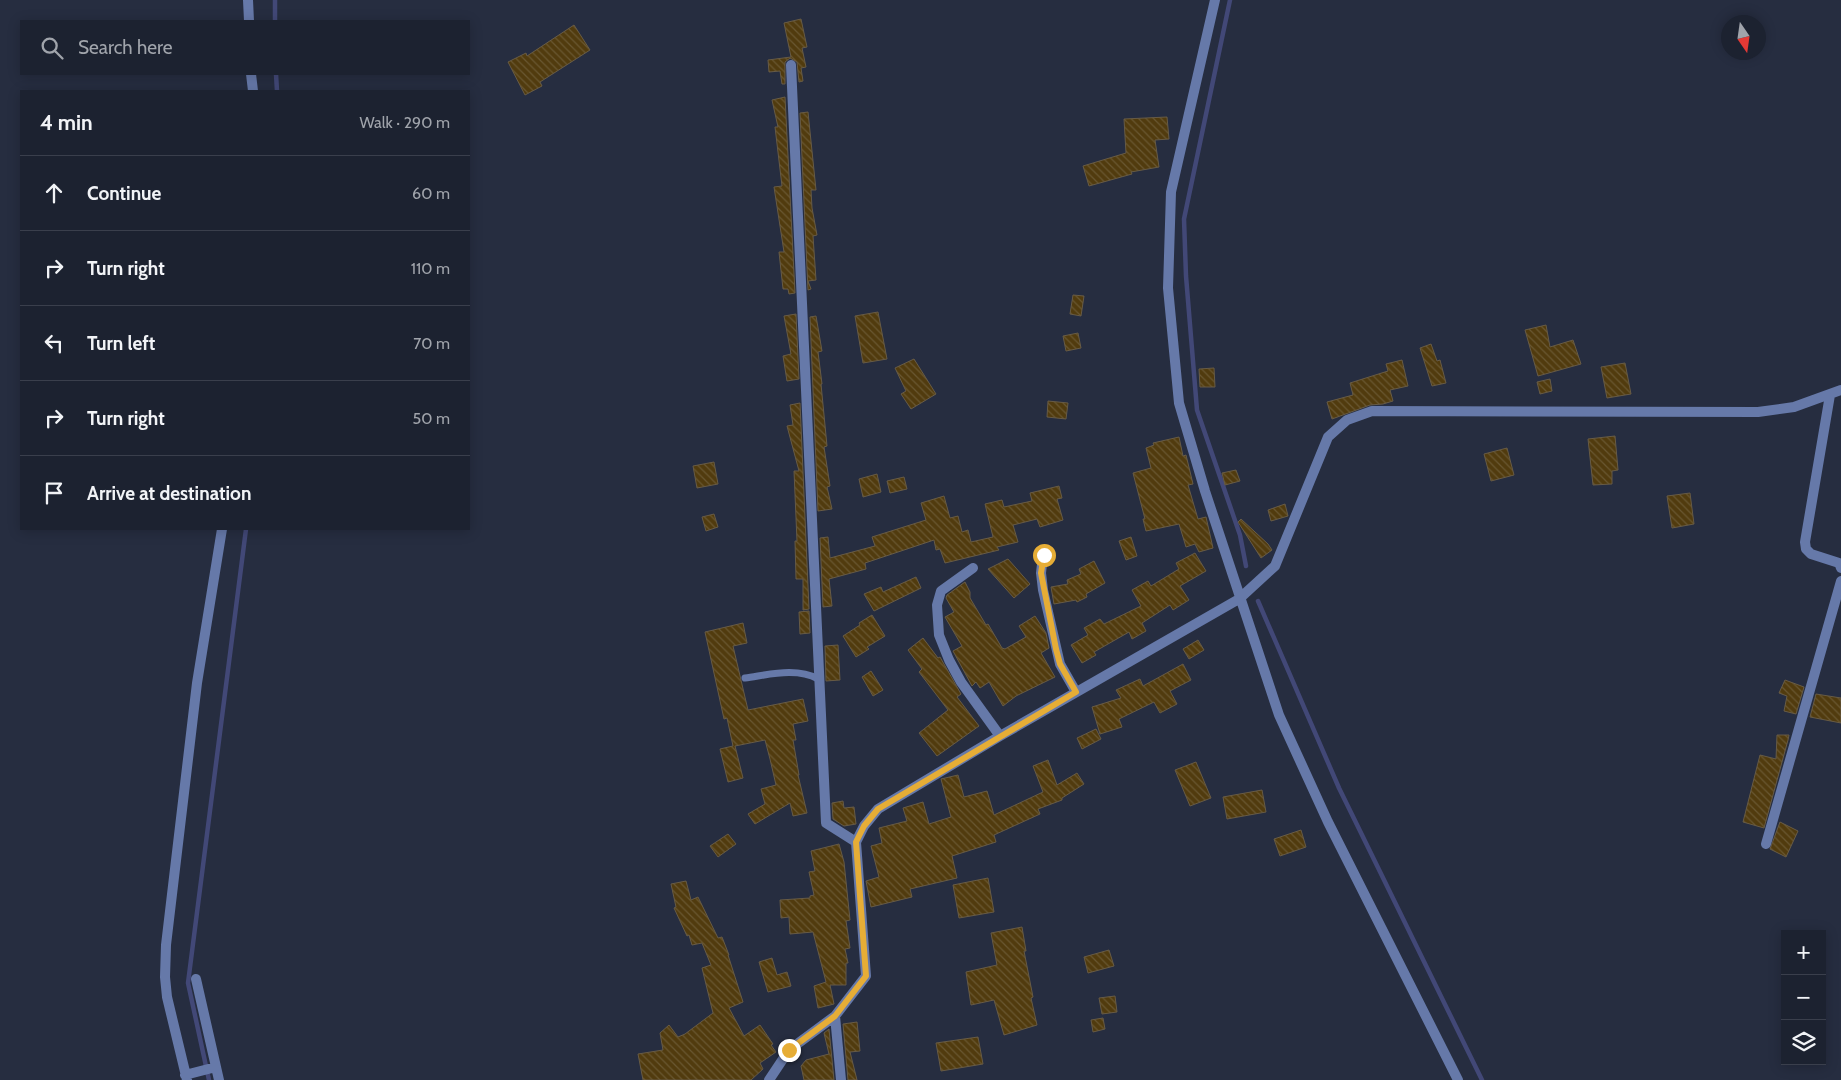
<!DOCTYPE html>
<html lang="en">
<head>
<meta charset="utf-8">
<style>
  :root { --surface:#1c2230; --page:#292f3c; --text:#f1f3f6; --muted:#a0a4ab; --line:#3a3f4c }
  body { margin:0; font-family:Cabin,sans-serif; background:var(--page); color:var(--text) }
  .controls { position:absolute; right:15px; bottom:15px; display:grid; overflow:hidden; border-radius:0px; box-shadow:0 2px 12px #0003 }
  .controls button { width:45px; height:45px; display:grid; place-items:center; padding:0; border:0; border-bottom:1px solid var(--line); background:var(--surface); color:var(--text); font:25px sans-serif }
  .compass { position:absolute; left:1721px; top:15px; width:45px; height:45px; border-radius:50%; background:var(--surface); box-shadow:0 2px 12px #0003; rotate:167deg }
  .stop { position:absolute; width:15px; height:15px; margin:-11px; border:4px solid #e6ad36; border-radius:50%; background:#fff }
  .stop.end { background:#e6ad36; border-color:#fff; box-shadow:0 1px 5px #0008 }
  .list { margin:0; padding:0; list-style:none }
  h2 { display:flex; justify-content:space-between; align-items:center; height:65px; margin:0; padding:0 20px; font-size:21px }
  h2 small { font-size:16px; font-weight:400; color:var(--muted) }
  .list li { display:grid; grid-template-columns:32px 1fr auto; gap:15px; align-items:center; box-sizing:border-box; height:75px; padding:0 20px; border-top:1px solid var(--line) }
  .list b { display:block; font-size:19px; white-space:nowrap }
  .list em { font-size:16px; font-style:normal; color:var(--muted) }
  .icon { flex:none; width:28px; height:28px; fill:none; stroke:currentColor; stroke-width:2; stroke-linecap:round; stroke-linejoin:round }
  .map { position:relative; flex:none; width:1841px; height:1080px; overflow:hidden }
  .search { position:absolute; background:var(--surface); box-shadow:0 2px 12px #0003; left:20px; top:20px; width:450px; height:55px; display:flex; align-items:center; gap:12px; box-sizing:border-box; padding:0 18px; border-radius:0px; color:var(--muted); font-size:19px }
  .panel { position:absolute; background:var(--surface); box-shadow:0 2px 12px #0003; left:20px; top:90px; width:450px; height:440px; border-radius:0px }
  .map>svg:first-child { display:block }
  .lines { fill:none; stroke-linecap:round; stroke-linejoin:round }
  .stream { stroke:#424877; stroke-width:4.5 }
  .building { fill:url(#building-back-hatch); stroke:#675b46 }
  .lane { stroke:#6679a9; stroke-width:7 }
  .street { stroke:#6679a9; stroke-width:10 }
  .route { stroke:#e6ad36; stroke-width:6 }
</style>
</head>
<body>
<div class="map">
<svg width="1841" height="1080" viewBox="0 0 1841 1080">
  <defs>
    <pattern id="building-back-hatch" width="6" height="6" patternUnits="userSpaceOnUse" patternTransform="scale(1.25)"><rect width="6" height="6" fill="#513b0e"/><path d="M-1 5l2 2M0 0l6 6M5-1l2 2" fill="none" stroke="#695731"/></pattern>
  </defs>
  <rect width="100%" height="100%" fill="#262d40"/>
  <g class="lines">
    <path class="stream" d="M275,0V21
      M1230,0L1184,219L1186,276L1197,410L1240,535L1246,566
      M276,74L277,91
      M1258,601L1339,788L1482,1080
      M209,1080L188,983L246,529"/>
  </g>
  <path class="building" d="M801,19L807,47L802,48L806,67L801,68L803,81L799,82L797,62L790,58L785,62V84H782L780,71L769,72L768,60L791,57L784,23Z
    M574,25L590,50L540,82L542,86L525,95L508,62L526,53L527,56Z
    M785,97L795,293L789,294L788,289H783L779,252H784L774,187L782,186L775,127H778L772,100Z
    M808,112L816,190H811L812,208L817,235L813,236L816,280L808,281L811,289L808,290L800,113Z
    M1167,117L1169,139L1155,140L1159,167L1131,172L1132,174L1089,186L1083,166L1126,153L1124,119Z
    M1073,295L1084,296L1081,316L1070,314Z
    M878,312L887,359L863,363L855,316Z
    M796,314L799,379L787,381L783,356L791,354L784,316Z
    M816,316L822,351L818,352L822,384H821L827,446L824,447L830,486L827,487L832,509L818,511L810,317Z
    M1546,325L1550,347L1573,340L1581,364L1538,376L1525,330Z
    M1078,333L1081,348L1066,351L1063,336Z
    M1431,344L1437,361L1440,360L1446,383L1432,386L1420,348Z
    M914,359L936,394L911,409L901,394L906,391L895,368Z
    M1402,360L1408,386L1390,390L1393,401L1383,404L1370,405L1332,419L1327,402L1353,395L1350,383L1388,371L1386,364Z
    M1625,363L1631,394L1607,398L1601,367Z
    M1214,368L1215,387H1200L1199,369Z
    M1550,379L1552,391L1540,394L1537,382Z
    M1048,401L1068,403L1066,419L1047,417Z
    M800,403L809,609L803,610V579H796L795,541H797L794,471H799L787,426L793,425L790,405Z
    M1615,436L1618,470L1612,471V484L1593,485L1588,439Z
    M1179,437L1183,456L1186,455L1193,484L1188,485L1198,519L1206,517L1213,548L1199,552L1195,544L1186,547L1179,524L1146,531L1143,519H1145L1133,473L1151,468L1146,448L1154,445L1153,443Z
    M1507,448L1514,475L1491,481L1484,454Z
    M714,462L718,484L697,488L693,466Z
    M1236,470L1240,481L1225,485L1222,473Z
    M877,474L881,492L863,497L859,479Z
    M904,477L907,489L890,493L887,481Z
    M1059,486L1062,498L1057,499L1063,520L1040,527L1037,519L1013,525L1018,542L997,547L999,550L945,563L940,549L936,550L934,540L865,563L866,569L829,579L832,606L823,607L820,538L828,537L830,558L875,546L872,537L926,520L921,503L944,496L950,518L958,516L962,532L968,530L971,542L993,537L985,504L1002,500L1004,507L1032,501L1030,493Z
    M1690,493L1694,524L1672,528L1667,496Z
    M1285,504L1288,516L1271,521L1268,510Z
    M714,514L718,527L706,531L702,517Z
    M1241,519L1268,544L1272,550L1261,558L1238,522Z
    M1131,537L1137,556L1126,560L1119,541Z
    M1195,553L1206,571L1180,586L1189,600L1173,610L1170,605L1142,623L1146,631L1132,639L1129,632L1094,652L1096,655L1082,663L1071,645L1088,635L1084,628L1100,619L1104,624L1141,606L1132,590L1148,581L1151,586L1179,569L1176,563Z
    M1008,559L1030,584L1014,598L988,569Z
    M1094,561L1105,583L1086,594L1087,597L1077,602L1076,600L1054,604L1051,587L1068,584L1067,580L1081,574L1079,569Z
    M916,577L921,588L874,611L864,594L881,587L883,592Z
    M965,582L970,592V598L986,625L988,624L1002,648L1005,649L1026,637L1019,626L1035,616L1046,633L1049,648L1041,653L1055,677L1016,696L1003,706L989,682L980,688L976,682L972,686L953,651L962,646L945,617L954,612L946,598L947,595Z
    M809,611L810,633L800,634L799,612Z
    M872,615L885,636L867,647L869,649L856,657L843,636L860,625L859,623Z
    M743,623L747,643L733,646L748,710L803,699L808,721L793,724L796,740H793L799,775H798L807,813L793,816L790,803L755,824L748,814L765,804L761,789L776,785L770,759L765,740L735,746L743,778L728,782L720,749L733,746L727,718L724,719L705,632Z
    M923,638L938,658L940,657L961,694L957,697L979,726L937,756L919,733L948,710L919,672L922,669L908,650Z
    M1198,640L1204,650L1189,659L1183,649Z
    M838,645L840,680L826,681L825,646Z
    M1183,664L1191,680L1170,691L1177,704L1160,713L1154,702L1119,719L1122,727L1100,734L1092,707L1121,698L1116,690L1140,679L1143,686Z
    M871,671L883,690L873,696L862,677Z
    M1785,680L1804,687L1796,714L1784,711L1787,696L1779,693Z
    M1816,694L1841,698V723L1810,717Z
    M1096,729L1101,739L1082,749L1077,738Z
    M1777,735H1789L1788,740L1764,828L1743,822L1760,755L1776,759Z
    M1048,760L1057,785L1077,773L1084,784L1062,798V800L1038,809L1040,814L994,835L996,842L952,856L957,878L910,889L912,897L871,907L866,881L879,877L871,846L882,843L879,828L907,821L903,808L923,802L929,824L951,817L941,779L958,775L964,797L987,791L994,815L1043,792L1033,766Z
    M1196,762L1211,798L1190,806L1175,770Z
    M1262,790L1266,812L1227,819L1223,797Z
    M843,801L844,808L854,807L856,824L844,826L833,819L832,803Z
    M1780,822L1798,831L1786,857L1770,849Z
    M1301,830L1306,847L1280,856L1274,839Z
    M728,834L736,844L718,857L710,846Z
    M839,844L844,862L850,920L846,921L850,948L845,949L848,963H846V985H830L834,1004L818,1008L814,986L826,982L813,932L790,934L789,917L781,918L780,900L810,898V896L814,895L809,872L815,871L811,851Z
    M988,878L994,912L959,918L953,885Z
    M686,881L691,900L698,897L718,938L722,937L729,955H728L743,1002L729,1008L744,1036L760,1025L773,1044L771,1045L776,1052L760,1063L763,1069L751,1080H643L638,1054L663,1050L660,1033L669,1025L678,1037L685,1034L713,1013L702,968L711,965L702,943L692,945L689,935L687,936L674,908L676,907L671,884Z
    M1022,927L1026,951H1024L1033,997L1031,998L1037,1025L1004,1035L994,1000L971,1005L966,972L997,965L991,933Z
    M1109,950L1114,966L1088,973L1084,957Z
    M772,958L777,975L787,972L791,986L768,992L759,962Z
    M1115,996L1117,1012L1102,1014L1099,998Z
    M1103,1018L1105,1029L1093,1032L1091,1020Z
    M857,1022L860,1051L850,1052L857,1080H848L843,1024Z
    M829,1029L834,1080H804L801,1066L806,1060L829,1054L824,1033Z
    M978,1037L983,1064L941,1071L936,1043Z"/>
  <g class="lines">
    <path class="lane" d="M745,678C768,675 796,667 818,679"/>
    <path class="street" d="M248,0L249,21
      M1215,0L1171,192L1168,288L1179,403L1205,491L1279,715L1328,822L1458,1080
      M791,65L826,823L856,842
      M251,74L253,91
      M1830,395L1805,542L1806,549L1811,554L1839,563L1841,568
      M1043,555L1041,573L1043,590L1060,664L1076,692
      M973,568L941,591L937,605L939,635L949,660L961,682L1000,736
      M1766,844L1841,581
      M196,979L219,1080
      M835,1016L841,1080
      M185,1075L216,1067
      M187,1080L167,997L165,977L166,945L197,683L222,529
      M769,1080L789,1050L835,1016L866,976L856,842L864,826L878,809L1000,736L1239,599L1275,566L1328,437L1347,420L1372,411L1758,412L1794,407L1841,390"/>
  </g>
  <g class="lines">
    <path class="route" d="M789,1050L835,1016L866,976L856,842L864,826L878,809L1076,692L1060,664L1056,649L1041,573L1044,555"/>
  </g>
</svg>
<div class="controls">
<button>+</button>
<button>−</button>
<button><svg class="icon" aria-label="layers" viewBox="0 0 24 24"><path d="M12 4l9 5-9 5-9-5zM3 14l9 5 9-5"/></svg></button>
</div>
<svg class="compass" viewBox="-18 -18 36 36"><path d="M0-13l5 13h-10z" fill="#e53935"/><path d="M0 13l5-13h-10z" fill="#a0a4ab"/></svg>
<div class="stop" style="left:1044px;top:555px"></div>
<div class="stop end" style="left:789px;top:1050px"></div>
<div class="search"><svg class="icon" aria-label="search" viewBox="0 0 24 24"><circle cx="10" cy="10" r="6"/><path d="M15 15l6 6"/></svg>Search here</div>
<section class="panel">
<h2>4 min<small>Walk · 290 m</small></h2>
<ul class="list">
<li><svg class="icon" aria-label="ahead" viewBox="0 0 24 24"><path d="M12 20V5M6 11l6-6 6 6"/></svg><div><b>Continue</b></div><em>60 m</em></li>
<li><svg class="icon" aria-label="right" viewBox="0 0 24 24"><path d="M7 20v-9h11M14 6l5 5-5 5"/></svg><div><b>Turn right</b></div><em>110 m</em></li>
<li><svg class="icon" aria-label="left" viewBox="0 0 24 24"><path d="M17 20v-9H6M10 6l-5 5 5 5"/></svg><div><b>Turn left</b></div><em>70 m</em></li>
<li><svg class="icon" aria-label="right" viewBox="0 0 24 24"><path d="M7 20v-9h11M14 6l5 5-5 5"/></svg><div><b>Turn right</b></div><em>50 m</em></li>
<li><svg class="icon" aria-label="arrive" viewBox="0 0 24 24"><path d="M6 21V4h12l-3 4 3 4H6"/></svg><div><b>Arrive at destination</b></div></li>
</ul>
</section>
</div>
</body>
</html>
